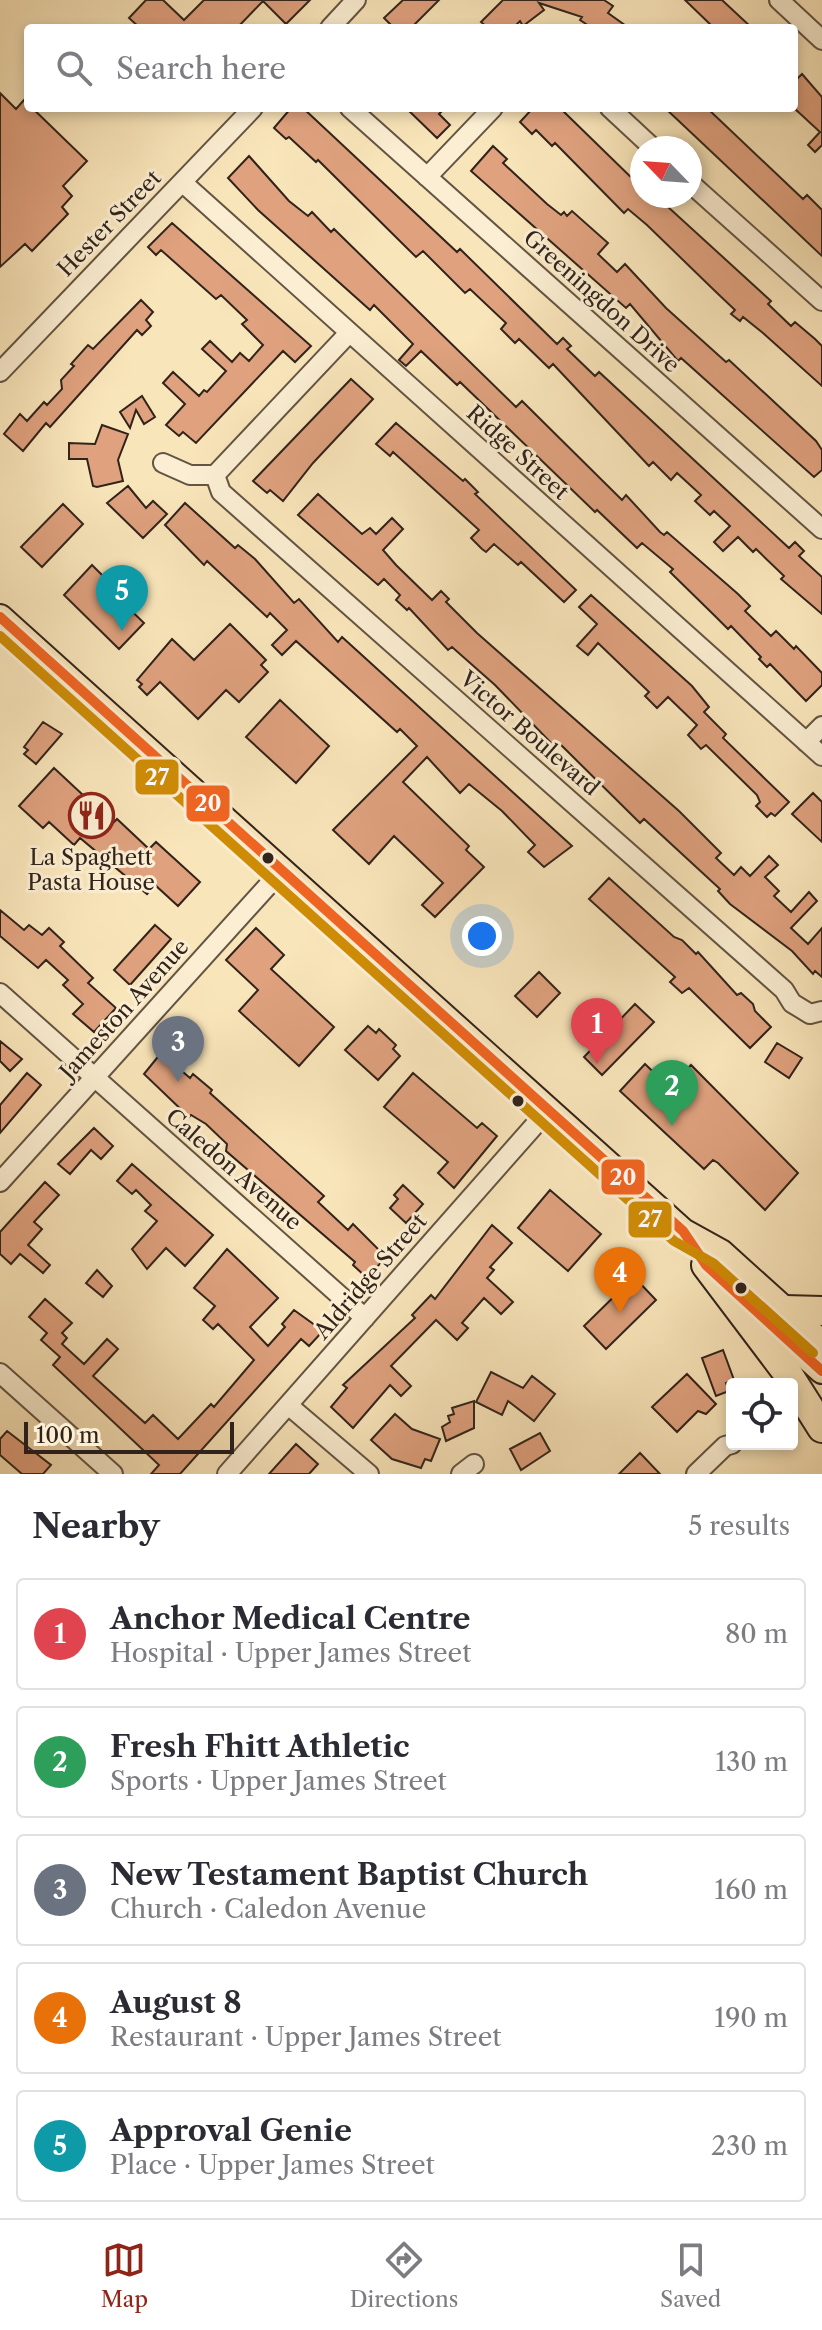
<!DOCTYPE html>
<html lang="en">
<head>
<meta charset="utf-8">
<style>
  :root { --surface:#fff; --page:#f7f7f7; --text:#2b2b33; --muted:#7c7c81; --line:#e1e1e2; --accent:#8f2418 }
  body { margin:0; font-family:"Libre Caslon Text",serif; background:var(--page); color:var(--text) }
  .controls { position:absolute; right:24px; bottom:24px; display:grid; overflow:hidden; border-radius:8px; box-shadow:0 4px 12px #0003 }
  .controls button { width:72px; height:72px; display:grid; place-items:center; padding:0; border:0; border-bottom:2px solid var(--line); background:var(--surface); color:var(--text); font:40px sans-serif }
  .compass { position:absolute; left:630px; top:136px; width:72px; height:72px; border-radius:50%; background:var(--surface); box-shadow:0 4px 12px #0003; rotate:295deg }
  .scale { position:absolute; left:24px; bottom:20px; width:210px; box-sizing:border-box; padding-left:8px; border:4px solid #31231b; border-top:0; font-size:22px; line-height:28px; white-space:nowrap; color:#31231b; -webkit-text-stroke:6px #fbeed2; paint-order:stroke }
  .you { position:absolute; left:482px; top:936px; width:28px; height:28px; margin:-20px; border:6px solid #fff; border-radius:50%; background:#1a73e8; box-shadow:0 0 0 12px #1a73e833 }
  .badge { display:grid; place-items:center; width:52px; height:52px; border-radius:50%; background:var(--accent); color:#fff; font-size:26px; font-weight:700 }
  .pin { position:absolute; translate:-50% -66px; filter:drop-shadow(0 2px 4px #0008) }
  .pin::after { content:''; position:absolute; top:42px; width:28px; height:24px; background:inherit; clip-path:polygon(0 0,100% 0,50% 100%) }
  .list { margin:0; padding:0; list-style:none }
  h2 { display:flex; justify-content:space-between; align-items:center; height:104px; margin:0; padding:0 32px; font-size:34px }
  h2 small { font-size:26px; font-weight:400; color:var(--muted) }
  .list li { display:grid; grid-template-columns:52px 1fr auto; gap:24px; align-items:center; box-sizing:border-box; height:112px; margin:0 16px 16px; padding:0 16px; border:2px solid var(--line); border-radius:8px }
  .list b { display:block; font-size:30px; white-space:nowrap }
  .list p { margin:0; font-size:26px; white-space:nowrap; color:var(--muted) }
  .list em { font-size:26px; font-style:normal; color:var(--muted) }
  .icon { flex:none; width:44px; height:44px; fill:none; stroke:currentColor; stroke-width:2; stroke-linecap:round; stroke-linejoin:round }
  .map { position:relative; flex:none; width:822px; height:1474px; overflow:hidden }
  .search { position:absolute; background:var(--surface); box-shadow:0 4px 12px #0003; left:24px; right:24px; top:24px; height:88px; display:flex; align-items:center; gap:20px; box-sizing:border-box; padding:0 28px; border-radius:8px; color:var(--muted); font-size:30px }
  .sheet { height:744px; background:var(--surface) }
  nav { display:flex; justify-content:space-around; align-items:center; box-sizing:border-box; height:112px; border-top:2px solid var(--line); background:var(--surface); font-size:22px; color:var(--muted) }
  nav a { display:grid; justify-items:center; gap:4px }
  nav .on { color:var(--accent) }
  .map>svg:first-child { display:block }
  .building { fill:#dfa17e; stroke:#31231b; stroke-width:2 }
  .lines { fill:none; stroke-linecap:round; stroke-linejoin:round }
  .minor-casing { stroke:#635443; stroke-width:22 }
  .major-casing { stroke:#31231b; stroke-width:28 }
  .highway-casing { stroke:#31231b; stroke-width:32 }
  .minor { stroke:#fbeed2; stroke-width:18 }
  .major { stroke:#f9e5ba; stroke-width:24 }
  .highway { stroke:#f9e5ba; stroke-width:28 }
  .bus-1-casing { stroke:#fbeed2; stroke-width:16 }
  .bus-2-casing { stroke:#fbeed2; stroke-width:16 }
  .bus-1 { stroke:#f26522; stroke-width:10 }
  .bus-2 { stroke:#cf8c05; stroke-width:10 }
  .bus-dot { fill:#31231b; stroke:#fbeed2; stroke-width:3 }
  .labels { text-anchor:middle; stroke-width:6; stroke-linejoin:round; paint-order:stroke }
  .street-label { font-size:22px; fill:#31231b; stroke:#fbeed2 }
  .poi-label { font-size:22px; fill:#31231b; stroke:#fbeed2 }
  .line-badge { stroke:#fbeed2; stroke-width:3 }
  .badge-label { font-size:22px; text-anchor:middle; font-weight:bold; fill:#fff }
</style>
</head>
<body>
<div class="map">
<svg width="822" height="1474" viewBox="0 0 822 1474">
  <rect width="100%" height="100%" fill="#f9e5ba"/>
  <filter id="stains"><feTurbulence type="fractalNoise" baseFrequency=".0025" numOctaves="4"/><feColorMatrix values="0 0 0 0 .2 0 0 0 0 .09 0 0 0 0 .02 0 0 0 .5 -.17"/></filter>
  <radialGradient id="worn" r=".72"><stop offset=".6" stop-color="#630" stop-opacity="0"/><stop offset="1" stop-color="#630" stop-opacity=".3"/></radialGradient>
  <path class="building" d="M146,0H163L184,20L204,0H310L286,24L263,1L237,28H140L129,18Z
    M403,0H439L411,28H394L384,18Z
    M503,0H604L613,6L608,13L629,28H592L580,20L582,17L539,3L544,10L523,26L520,21L513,28H488L481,22Z
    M685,0H722L752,28H714Z
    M802,74L822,97V145L815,152L808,145L820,132L794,108V82Z
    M0,93L16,109L24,100L87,161L63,186L72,196L62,207L68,214L32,251L25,244L0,267Z
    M291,108H303L457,252L460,249L557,344L563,338L571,346L567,349L595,376L599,372L789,548L795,542L804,551L799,556L822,577V614L781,579L784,576L756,549L753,552L738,537L723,551L714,542L730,526L714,511L710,515L695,501L701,495L677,473L671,480L653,462L649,466L553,364L549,368L519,339L515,343L501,329L506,323L470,289L465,293L423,251L416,257L318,160L316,162L289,137L286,139L274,128Z
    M406,108H445L439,114L450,125L437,138Z
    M533,108H560L642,188V196H656L771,301L768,304L791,326L795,322L815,339L822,346V386L763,333L743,317L740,321L731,314L735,310L716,292L647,225L628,209L624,213L555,143L552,146L536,130L532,134L520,122Z
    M665,108H707L803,199L807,195L822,210V256Z
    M493,146L507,159L503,163L547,204L561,215L564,212L567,216L572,211L608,243L598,254L617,272L625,264L666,308L726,362L729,360L816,441L822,450V470L814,477L681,358L678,361L630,304L626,308L471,171Z
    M249,156L289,201L308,216L312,212L331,232L334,229L516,407L522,401L622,500L626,495L660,532L664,535L667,532L738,594L750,606L745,611L771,636L776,631L794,649L796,646L822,673V685L806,701L770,664L767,667L759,659L761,657L731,626L728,629L716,617L670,572L673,569L642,543L637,548L597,510L595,512L460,382L457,385L421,351L406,366L399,360L413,344L374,305L370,310L258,210L228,178Z
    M172,223L311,346L295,362L283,351L196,443L183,432L179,436L166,425L185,404L163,383L173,372L199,396L204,390L207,392L226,371L202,349L210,341L232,362L240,353L249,361L263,345L242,324L247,320L221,295L216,299L161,250L156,255L148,247Z
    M141,300L153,312L146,320L151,326L142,335L137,330L50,427L46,423L23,451L4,434L20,414L27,421L44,402L47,405L62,389L61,380L74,366L71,364L88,345L93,349Z
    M351,379L373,399L313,463L283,501L270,490L267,493L253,481Z
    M142,396L155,417L144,424L136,410L130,428L120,412Z
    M396,423L463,481L465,479L478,492L475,494L576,590L564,602L521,562L518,565L494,544L486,552L482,549L471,538L479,530L393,452L390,456L376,444Z
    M102,425L128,434L118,460L123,481L97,487L93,486L87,459H69V443L95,444Z
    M128,486L146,508L153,501L167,514L143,538L107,503Z
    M318,494L362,534L370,528L376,534L392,518L403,529L383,550L396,565L432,600L441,591L449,599L446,602L477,633L679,811L721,853L716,858L734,875L741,867L750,876L769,856L778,865L765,877L779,891L774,896L791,912L809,892L817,901L791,928L808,944L822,928V977L815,971L813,974L792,951L730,904L718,891L720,889L644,819L640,823L559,743L555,747L495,685L452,647L448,650L409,608L407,610L396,600L400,595L384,579L378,585L298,515Z
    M185,503L235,548L238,545L255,559L294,603L299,599L338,642L342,637L572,846L544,867L528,852L535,845L502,811L469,784L460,793L427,757L403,782L469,846L466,850L484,867L435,917L422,905L443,883L394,836L369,864L333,830L417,746L400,729L397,732L296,641L282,655L272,645L287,630L270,613L267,617L207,561L204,565L165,525Z
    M63,504L83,524L42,567L21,547Z
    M92,565L109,582L122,569L133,580L117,597L144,623L119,649L64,595Z
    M591,595L692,686L709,707L704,712L726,734L723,738L789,802L775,816L771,813L767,817L756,806L760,802L757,795L706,745L701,749L688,735L697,725L668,697L657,708L645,696L649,692L598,643L588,655L577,646L597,624L579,607Z
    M230,624L266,660L261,665L268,672L239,702L226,690L198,719L160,682L147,695L139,687L142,684L137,680L172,639L194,660Z
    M280,700L329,746L296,783L246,737Z
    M43,722L62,734L36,764L24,754L28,750L24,747Z
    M54,768L113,823L117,819L149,849L156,842L200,882L178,906L155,885L147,894L80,838L74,845L49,822L43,828L19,806Z
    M813,793L822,802V842L792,814Z
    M609,878L674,937L682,940L696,954L698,952L737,995L741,993L753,1004L755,1011L771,1027L750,1048L689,988L682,993L670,982L675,977L589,899Z
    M0,910L24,930L29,925L42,935L49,928L64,942L60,946L93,978L88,983L116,1008L94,1032L73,1014L83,1004L63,985L68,980L46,960L38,968L0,936Z
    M155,925L171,939L130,985L114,970Z
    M256,928L284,955L271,969L334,1027L299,1066L239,1011L258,990L226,960Z
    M539,972L560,993L537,1017L515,996Z
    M635,1004L654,1022L602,1075L584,1057Z
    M368,1026L376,1033L379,1029L396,1045L393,1049L400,1056L378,1080L345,1050Z
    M0,1041L22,1059L10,1071L0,1061Z
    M777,1043L802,1058L789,1078L765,1062Z
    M161,1053L190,1078L193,1074L212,1090L210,1093L324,1196L318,1202L348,1230L353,1224L386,1257L367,1278L353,1265L355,1262L226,1151L227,1144L206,1124L191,1115L189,1117L144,1074Z
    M645,1064L669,1087L691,1065L798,1173L765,1210L718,1163L713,1160L704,1169L620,1091Z
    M27,1073L41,1085L0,1133V1105Z
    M413,1073L477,1128L482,1123L497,1136L454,1188L438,1173L448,1162L384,1107Z
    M94,1128L113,1146L101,1159L91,1150L70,1174L58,1164Z
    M132,1164L213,1235L185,1266L166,1248L147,1269L132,1249L157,1221L145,1211L151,1205L136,1190L132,1194L117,1181Z
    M45,1182L59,1195L34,1222L42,1229L28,1245L50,1265L43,1273L20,1254L11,1264L0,1254V1232Z
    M403,1185L423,1204L406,1223L390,1208L398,1199L394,1195Z
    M550,1190L601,1234L568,1271L518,1228Z
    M492,1225L512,1243L490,1267L494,1270L487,1278L513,1302L501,1314L484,1298L462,1323L468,1328L457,1340L436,1320L391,1366L411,1386L401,1396L390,1385L353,1428L331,1407L347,1388L343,1385L415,1318L412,1315L431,1295L435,1299Z
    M227,1249L278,1298L250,1327L268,1346L285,1327L282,1324L294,1310L323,1331L309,1346L301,1339L180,1474H151L159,1465L53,1365L60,1357L41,1340L47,1333L29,1317L45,1299L72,1323L62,1333L67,1338L62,1344L84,1364L107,1339L118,1349L93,1376L145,1423L153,1415L178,1439L211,1404L214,1407L254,1360L218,1324L213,1329L203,1320L215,1306L194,1288Z
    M97,1270L112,1286L103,1297L86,1283Z
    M634,1277L656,1300L606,1349L584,1326Z
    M723,1350L734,1380L726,1383L729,1391L716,1396L702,1358Z
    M491,1372L523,1388L532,1376L555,1394L534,1421L508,1401L502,1415L476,1402Z
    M687,1374L716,1404L706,1414L698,1411L677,1432L652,1407Z
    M474,1401V1428L446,1441L442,1427L450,1422L448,1416L454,1414L452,1408Z
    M395,1414L412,1429L440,1439L431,1461L425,1459L421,1468L392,1459L371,1440Z
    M7,1431L51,1465L43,1474H22L0,1455V1439Z
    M540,1433L550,1451L521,1470L510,1449Z
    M296,1444L318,1464L309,1474H269Z
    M640,1453L660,1474H619Z"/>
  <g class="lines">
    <defs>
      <path id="minor" d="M779,0L822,40
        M330,28L356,0
        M350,108L822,529
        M610,108L653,148
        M427,177L493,108
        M182,182L822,756
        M690,183L822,301
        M0,372L253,108
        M163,463L190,475H215
        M215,475L221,492L784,990L792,1003L810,1014L822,1011
        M215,475L349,333
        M806,742L822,726
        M0,993L365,1318
        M0,1182L283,869
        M0,1373L113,1474
        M288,1405L369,1474
        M227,1474L549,1109
        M461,1474L474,1464
        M696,1474L725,1446L732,1444"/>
      <path id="major" d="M0,617L683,1231L721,1252L822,1343
        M739,1296L822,1371"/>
      <path id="highway" d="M706,1265L786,1371L822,1428
        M785,1310L822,1311"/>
    </defs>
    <use href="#minor" class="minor-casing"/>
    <use href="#major" class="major-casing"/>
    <use href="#highway" class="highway-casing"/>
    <use href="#minor" class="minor"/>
    <use href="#major" class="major"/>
    <use href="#highway" class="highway"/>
    <defs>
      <path id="bus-1" d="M0,617L683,1231L706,1265L822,1371"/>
      <path id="bus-2" d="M0,636L674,1241L713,1263L813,1353"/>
    </defs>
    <use href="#bus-1" class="bus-1-casing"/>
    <use href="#bus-2" class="bus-2-casing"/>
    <use href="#bus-1" class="bus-1"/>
    <use href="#bus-2" class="bus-2"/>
  </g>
  <defs>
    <symbol id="restaurant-ring" viewBox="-11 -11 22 22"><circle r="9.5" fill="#fbeed2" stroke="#8f2418" stroke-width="1.5"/><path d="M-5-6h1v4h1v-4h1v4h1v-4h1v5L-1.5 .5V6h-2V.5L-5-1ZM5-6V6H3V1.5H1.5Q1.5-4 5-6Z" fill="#8f2418"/></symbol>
  </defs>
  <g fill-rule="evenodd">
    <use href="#restaurant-ring" x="66" y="790" width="51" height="51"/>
  </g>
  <g class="bus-dot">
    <circle cx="268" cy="858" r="7"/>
    <circle cx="518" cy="1101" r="7"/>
    <circle cx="741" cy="1288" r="7"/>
  </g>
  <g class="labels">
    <g class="street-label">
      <text transform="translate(109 223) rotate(-46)" y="8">Hester Street</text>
      <text transform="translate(602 301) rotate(42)" y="8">Greeningdon Drive</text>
      <text transform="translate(518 452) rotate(42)" y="8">Ridge Street</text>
      <text transform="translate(530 733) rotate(41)" y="8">Victor Boulevard</text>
      <text transform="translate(124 1009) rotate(-48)" y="8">Jameston Avenue</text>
      <text transform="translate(234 1169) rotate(41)" y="8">Caledon Avenue</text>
      <text transform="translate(370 1276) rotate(-49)" y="8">Aldridge Street</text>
    </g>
    <g class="poi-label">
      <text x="91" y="865">La Spaghett<tspan x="91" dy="25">Pasta House</tspan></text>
    </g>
  </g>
  <g class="line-badge">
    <rect x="134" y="758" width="46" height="38" rx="8" fill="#cf8c05"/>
    <rect x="185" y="784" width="46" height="39" rx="8" fill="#f26522"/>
    <rect x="600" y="1158" width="46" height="38" rx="8" fill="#f26522"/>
    <rect x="627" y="1200" width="46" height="39" rx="8" fill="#cf8c05"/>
  </g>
  <g class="badge-label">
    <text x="157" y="785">27</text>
    <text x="208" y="811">20</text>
    <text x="623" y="1185">20</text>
    <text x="650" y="1227">27</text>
  </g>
  <rect width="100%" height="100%" filter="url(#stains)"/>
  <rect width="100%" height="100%" fill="url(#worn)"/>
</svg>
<div class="controls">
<button><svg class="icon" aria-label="locate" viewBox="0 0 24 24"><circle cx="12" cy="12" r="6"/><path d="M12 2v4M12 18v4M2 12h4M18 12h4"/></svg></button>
</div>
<svg class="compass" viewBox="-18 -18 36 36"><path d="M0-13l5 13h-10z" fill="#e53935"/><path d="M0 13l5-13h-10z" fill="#7c7c81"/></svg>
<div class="scale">100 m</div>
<div class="you"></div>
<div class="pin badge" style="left:597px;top:1064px;background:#e0444e">1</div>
<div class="pin badge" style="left:672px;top:1126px;background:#2e9e5b">2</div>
<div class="pin badge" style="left:178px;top:1082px;background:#6b7280">3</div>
<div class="pin badge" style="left:620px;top:1313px;background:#e8710a">4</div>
<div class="pin badge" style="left:122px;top:631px;background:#0f9aa8">5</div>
<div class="search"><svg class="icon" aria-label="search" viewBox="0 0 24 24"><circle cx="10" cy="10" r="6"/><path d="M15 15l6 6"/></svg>Search here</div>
</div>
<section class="sheet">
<h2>Nearby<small>5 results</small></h2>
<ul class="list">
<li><span class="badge" style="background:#e0444e">1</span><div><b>Anchor Medical Centre</b><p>Hospital · Upper James Street</p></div><em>80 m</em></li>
<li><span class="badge" style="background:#2e9e5b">2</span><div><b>Fresh Fhitt Athletic</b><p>Sports · Upper James Street</p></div><em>130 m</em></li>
<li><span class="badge" style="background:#6b7280">3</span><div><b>New Testament Baptist Church</b><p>Church · Caledon Avenue</p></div><em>160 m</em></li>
<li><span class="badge" style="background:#e8710a">4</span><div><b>August 8</b><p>Restaurant · Upper James Street</p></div><em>190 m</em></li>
<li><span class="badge" style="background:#0f9aa8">5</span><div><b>Approval Genie</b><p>Place · Upper James Street</p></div><em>230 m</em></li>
</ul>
</section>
<nav>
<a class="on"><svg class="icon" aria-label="map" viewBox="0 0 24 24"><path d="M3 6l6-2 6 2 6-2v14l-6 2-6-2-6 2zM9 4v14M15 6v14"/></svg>Map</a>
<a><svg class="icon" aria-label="directions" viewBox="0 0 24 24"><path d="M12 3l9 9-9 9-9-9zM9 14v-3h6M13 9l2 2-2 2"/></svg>Directions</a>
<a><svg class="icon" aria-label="saved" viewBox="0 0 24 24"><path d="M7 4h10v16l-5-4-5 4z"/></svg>Saved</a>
</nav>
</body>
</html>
